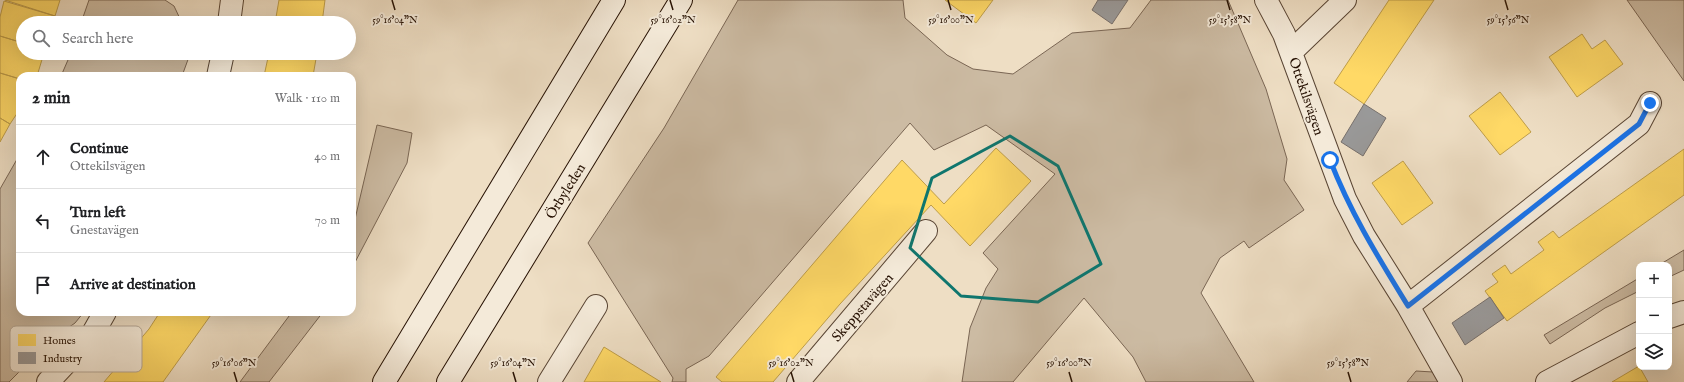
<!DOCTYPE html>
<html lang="en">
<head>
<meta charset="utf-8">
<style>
  :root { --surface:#fff; --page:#f6f6f6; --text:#202124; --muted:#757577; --line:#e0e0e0 }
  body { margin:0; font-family:"IM FELL English",serif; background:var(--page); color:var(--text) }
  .controls { position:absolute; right:12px; bottom:12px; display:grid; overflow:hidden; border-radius:8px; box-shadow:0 4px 16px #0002 }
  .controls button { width:36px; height:36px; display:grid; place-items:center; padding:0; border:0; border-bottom:1px solid var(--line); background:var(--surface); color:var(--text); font:20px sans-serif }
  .stop { position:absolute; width:12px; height:12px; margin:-9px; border:3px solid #1a73e8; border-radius:50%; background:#fff }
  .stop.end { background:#1a73e8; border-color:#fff; box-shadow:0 1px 4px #0008 }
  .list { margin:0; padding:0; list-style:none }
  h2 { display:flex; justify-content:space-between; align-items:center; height:52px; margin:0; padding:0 16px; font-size:17px }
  h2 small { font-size:13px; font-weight:400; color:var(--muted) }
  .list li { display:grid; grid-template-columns:26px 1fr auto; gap:12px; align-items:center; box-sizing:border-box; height:64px; padding:0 16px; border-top:1px solid var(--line) }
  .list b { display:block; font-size:15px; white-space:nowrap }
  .list p { margin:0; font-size:13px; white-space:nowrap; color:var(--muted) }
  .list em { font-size:13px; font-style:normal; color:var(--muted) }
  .icon { flex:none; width:22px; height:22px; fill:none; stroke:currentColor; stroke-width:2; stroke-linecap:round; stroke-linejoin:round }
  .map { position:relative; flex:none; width:1684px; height:382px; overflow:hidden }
  .search { position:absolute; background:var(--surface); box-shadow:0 4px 16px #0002; left:16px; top:16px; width:340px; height:44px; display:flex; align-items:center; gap:10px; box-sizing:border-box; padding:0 14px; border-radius:22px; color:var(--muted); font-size:15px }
  .panel { position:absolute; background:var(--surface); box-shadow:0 4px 16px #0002; left:16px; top:72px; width:340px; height:244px; border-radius:12px }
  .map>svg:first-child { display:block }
  .green { fill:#ccbba3; stroke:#7a6654 }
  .homes { fill:#ffd966; stroke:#be9d49 }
  .industry { fill:#999; stroke:#77706c }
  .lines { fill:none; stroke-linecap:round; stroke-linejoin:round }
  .minor-casing { stroke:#594534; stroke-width:24 }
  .secondary-casing { stroke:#271204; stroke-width:24 }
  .minor { stroke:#f4ead9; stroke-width:22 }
  .secondary { stroke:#f4ead9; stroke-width:22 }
  .route { stroke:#1a73e8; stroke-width:5 }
  .marked { fill:none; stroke:#0f766e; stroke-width:3; stroke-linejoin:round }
  .ticks { fill:none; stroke:#271204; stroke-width:1.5 }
  .labels { text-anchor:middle; stroke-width:4; stroke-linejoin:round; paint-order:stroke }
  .street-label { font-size:14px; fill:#271204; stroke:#f4ead9 }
  .key { fill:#f4ead9; stroke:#b6a999; stroke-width:1 }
  .key-label { font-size:11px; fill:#271204 }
  .ticks-label { font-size:10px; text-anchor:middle; fill:#271204; stroke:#f4ead9; stroke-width:4; stroke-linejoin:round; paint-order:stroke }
</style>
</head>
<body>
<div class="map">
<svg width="1684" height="382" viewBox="0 0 1684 382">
  <rect width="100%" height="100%" fill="#eedec4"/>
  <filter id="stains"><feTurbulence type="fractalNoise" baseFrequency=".005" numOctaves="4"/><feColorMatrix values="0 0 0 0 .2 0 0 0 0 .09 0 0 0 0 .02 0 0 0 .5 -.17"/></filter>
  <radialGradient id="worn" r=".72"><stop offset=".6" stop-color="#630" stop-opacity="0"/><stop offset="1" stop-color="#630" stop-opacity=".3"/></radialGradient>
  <path class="green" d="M89,0H165L174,6L182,23H81Z
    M738,0H903L905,18L947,55L973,69L1013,74L1072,33L1130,28L1151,0H1228L1266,89L1287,159L1284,180L1304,210L1249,248L1244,241L1220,258L1201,293L1254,382H1146L1133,357L1084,298L1013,382H962L970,328L986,288L998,269L983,253L1055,174L986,125L934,150L910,123L709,356L686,369V382H672L673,378L588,243L664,128Z
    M1627,0H1684V81Z
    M71,53H189L190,54L182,76H61Z
    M377,125L412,133L407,163L352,268V232Z
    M20,154V312H84L75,323L52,339L9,382H0V189Z
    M1684,250V270L1669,277V265H1659Z
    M1639,278V291L1605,308L1550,344L1544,335Z
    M292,312H323L269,382H240Z
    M1416,371L1433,372L1439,382H1407Z"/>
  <path class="homes" d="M5,0H60L55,16Z
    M279,0H325L322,23H275Z
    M945,0H993L976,23Z
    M1389,0H1434L1364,104L1334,83Z
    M4,1L55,16L53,23H23V43L0,36V17Z
    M1582,34L1592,49L1605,40L1623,64L1577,97L1549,57Z
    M0,36L23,43V53H44L37,76H20V79L0,73Z
    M269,53H317L313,76H264Z
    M0,73L20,79V109L10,124L0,118Z
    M1500,92L1531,132L1500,155L1469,116Z
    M0,118L10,124L0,142Z
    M996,148L1031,181L970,246L931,205L840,304L773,382H722L716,377L902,160L944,204Z
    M1684,149V195L1507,321L1485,291L1498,282L1492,274L1505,265L1511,274L1544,250L1538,242L1553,231L1559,238Z
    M1403,161L1433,203L1402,225L1372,183Z
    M160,312H213L163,382H104L149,329Z
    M604,347L661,382H584Z
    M1639,366L1648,382H1612Z"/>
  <path class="industry" d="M1098,0H1128L1112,24L1092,10Z
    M1364,104L1386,118L1363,156L1341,142Z
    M1490,297L1504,318L1465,345L1452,323Z"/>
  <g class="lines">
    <defs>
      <path id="minor" d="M1266,0L1284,34L1345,199L1364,236L1408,306L1451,382
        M229,23L232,0
        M1291,52L1345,0
        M218,76L223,53
        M1408,306L1639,124L1650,103
        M1669,317L1684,312
        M48,382L92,335L105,312
        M549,382L596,306
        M798,382L926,231
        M1547,382L1639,333"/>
      <path id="secondary" d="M384,382L614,0
        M448,382L681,0"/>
    </defs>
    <use href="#minor" class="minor-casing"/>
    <use href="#secondary" class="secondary-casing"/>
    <use href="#minor" class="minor"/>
    <use href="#secondary" class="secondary"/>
  </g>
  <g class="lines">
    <path class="route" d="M1330,160C1351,214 1378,257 1408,306L1639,124L1650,103"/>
  </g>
  <path class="marked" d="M1010,136L1058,166L1101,264L1038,302L961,296L910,248L932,178Z"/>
  <path class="ticks" d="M392,0L395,10M670,0L673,10M948,0L951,10M1227,0L1230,10M1505,0L1508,10M234,372L237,382M513,372L516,382M791,372L794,382M1069,372L1072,382M1348,372L1351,382"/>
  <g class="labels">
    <g class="street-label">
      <text transform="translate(1307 96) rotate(71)" y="5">Ottekilsvägen</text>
      <text transform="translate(565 191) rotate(-58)" y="5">Örbyleden</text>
      <text transform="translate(862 307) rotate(-49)" y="5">Skeppstavägen</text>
    </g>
  </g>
  <rect x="10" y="326" width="132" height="46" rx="6" class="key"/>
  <rect x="18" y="334" width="18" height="12" fill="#ffd966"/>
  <rect x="18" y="352" width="18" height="12" fill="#999"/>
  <g class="key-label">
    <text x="43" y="344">Homes</text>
    <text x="43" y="362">Industry</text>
  </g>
  <g class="ticks-label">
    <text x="395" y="23">59°16'04"N</text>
    <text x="673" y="23">59°16'02"N</text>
    <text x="951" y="23">59°16'00"N</text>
    <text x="1230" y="23">59°15'58"N</text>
    <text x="1508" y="23">59°15'56"N</text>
    <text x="234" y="366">59°16'06"N</text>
    <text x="513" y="366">59°16'04"N</text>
    <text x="791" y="366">59°16'02"N</text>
    <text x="1069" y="366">59°16'00"N</text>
    <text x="1348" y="366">59°15'58"N</text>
  </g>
  <rect width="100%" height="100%" filter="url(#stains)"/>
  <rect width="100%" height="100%" fill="url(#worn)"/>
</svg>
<div class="controls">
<button>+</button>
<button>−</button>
<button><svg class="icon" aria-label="layers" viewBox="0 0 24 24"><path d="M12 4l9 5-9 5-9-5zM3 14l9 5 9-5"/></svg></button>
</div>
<div class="stop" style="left:1330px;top:160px"></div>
<div class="stop end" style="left:1650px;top:103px"></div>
<div class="search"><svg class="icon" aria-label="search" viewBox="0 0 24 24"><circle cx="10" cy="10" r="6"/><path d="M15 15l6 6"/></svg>Search here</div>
<section class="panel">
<h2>2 min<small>Walk · 110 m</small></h2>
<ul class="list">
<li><svg class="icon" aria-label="ahead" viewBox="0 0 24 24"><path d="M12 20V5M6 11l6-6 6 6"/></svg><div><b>Continue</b><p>Ottekilsvägen</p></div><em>40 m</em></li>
<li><svg class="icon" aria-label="left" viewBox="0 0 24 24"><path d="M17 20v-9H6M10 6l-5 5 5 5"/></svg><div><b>Turn left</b><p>Gnestavägen</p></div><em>70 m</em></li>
<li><svg class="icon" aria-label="arrive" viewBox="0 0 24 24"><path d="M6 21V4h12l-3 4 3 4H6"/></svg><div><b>Arrive at destination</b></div></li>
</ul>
</section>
</div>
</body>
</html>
